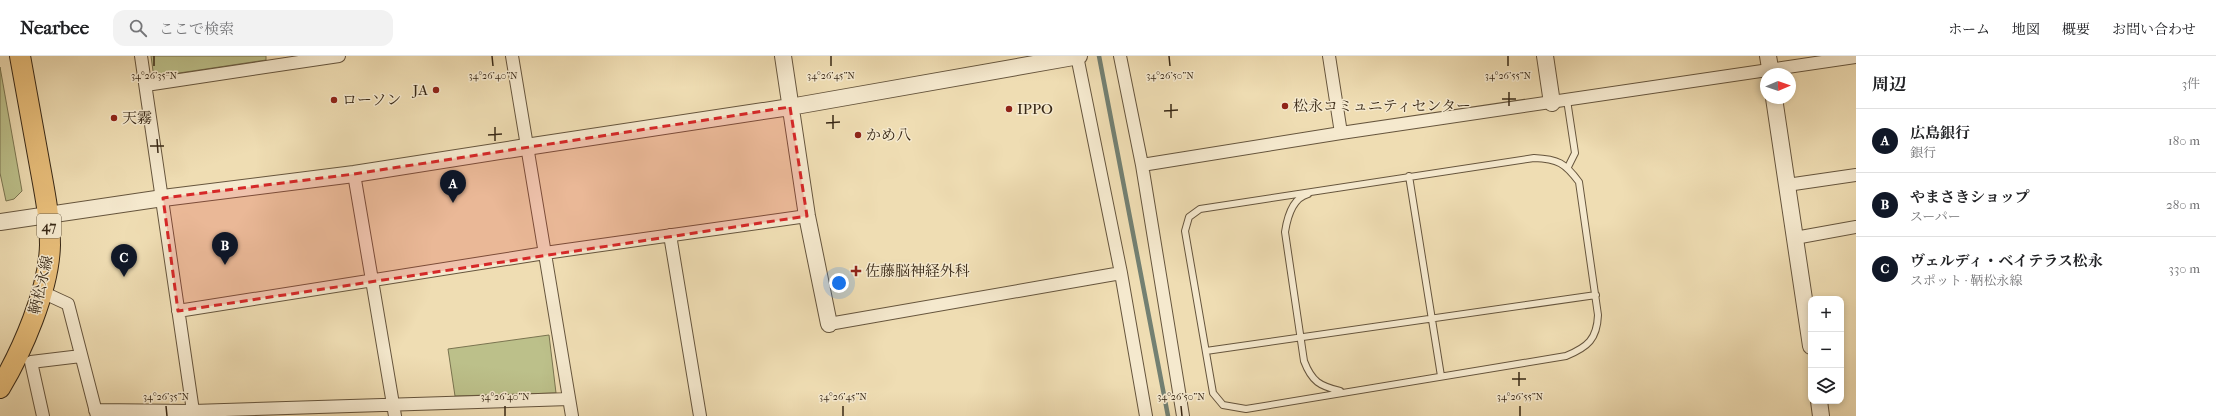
<!DOCTYPE html>
<html lang="ja">
<head>
<meta charset="utf-8">
<style>
  :root { --surface:#fff; --page:#f2f2f2; --text:#202124; --muted:#757577; --line:#e0e0e0; --accent:#111827 }
  body { margin:0; font-family:"IM FELL French Canon","Noto Serif JP",serif; background:var(--page); color:var(--text) }
  .controls { position:absolute; right:12px; bottom:12px; display:grid; overflow:hidden; border-radius:8px; box-shadow:0 2px 6px #0003 }
  .controls button { width:36px; height:36px; display:grid; place-items:center; padding:0; border:0; border-bottom:1px solid var(--line); background:var(--surface); color:var(--text); font:20px sans-serif }
  .compass { position:absolute; left:1760px; top:12px; width:36px; height:36px; border-radius:50%; background:var(--surface); box-shadow:0 2px 6px #0003; rotate:88deg }
  .you { position:absolute; left:839px; top:227px; width:14px; height:14px; margin:-10px; border:3px solid #fff; border-radius:50%; background:#1a73e8; box-shadow:0 0 0 6px #1a73e833 }
  .badge { display:grid; place-items:center; width:26px; height:26px; border-radius:50%; background:var(--accent); color:#fff; font-size:13px; font-weight:700 }
  .pin { position:absolute; translate:-50% -33px; filter:drop-shadow(0 1px 2px #0008) }
  .pin::after { content:''; position:absolute; top:21px; width:14px; height:12px; background:inherit; clip-path:polygon(0 0,100% 0,50% 100%) }
  .list { margin:0; padding:0; list-style:none }
  h2 { display:flex; justify-content:space-between; align-items:center; height:52px; margin:0; padding:0 16px; font-size:17px }
  h2 small { font-size:13px; font-weight:400; color:var(--muted) }
  .list li { display:grid; grid-template-columns:26px 1fr auto; gap:12px; align-items:center; box-sizing:border-box; height:64px; padding:0 16px; border-top:1px solid var(--line) }
  .list b { display:block; font-size:15px; white-space:nowrap }
  .list p { margin:0; font-size:13px; white-space:nowrap; color:var(--muted) }
  .list em { font-size:13px; font-style:normal; color:var(--muted) }
  .icon { flex:none; width:22px; height:22px; fill:none; stroke:currentColor; stroke-width:2; stroke-linecap:round; stroke-linejoin:round }
  .map { position:relative; flex:none; width:1856px; height:360px; overflow:hidden }
  header { display:flex; align-items:center; gap:24px; box-sizing:border-box; height:56px; padding:0 20px; background:var(--surface); border-bottom:1px solid var(--line) }
  header strong { font-size:19px }
  nav { display:flex; gap:22px; margin-inline-start:auto; font-size:14px }
  .search { width:280px; height:36px; background:var(--page); display:flex; align-items:center; gap:10px; box-sizing:border-box; padding:0 14px; border-radius:12px; color:var(--muted); font-size:15px }
  main { display:flex }
  aside { flex:1; background:var(--surface) }
  .map>svg:first-child { display:block }
  .green { fill:#bcc08a; stroke:#7a7450 }
  .lines { fill:none; stroke-linecap:round; stroke-linejoin:round }
  .stream { stroke:#738072; stroke-width:4.5 }
  .service-casing { stroke:#66553d; stroke-width:8 }
  .minor-casing { stroke:#66553d; stroke-width:14 }
  .tertiary-casing { stroke:#66553d; stroke-width:18 }
  .primary-casing { stroke:#382816; stroke-width:22 }
  .service { stroke:#f5e9ce; stroke-width:6 }
  .minor { stroke:#f5e9ce; stroke-width:12 }
  .tertiary { stroke:#f5e9ce; stroke-width:16 }
  .primary { stroke:#e8be7a; stroke-width:20 }
  .marked { fill:#d62828; fill-opacity:0.2; stroke:#d62828; stroke-width:3; stroke-dasharray:8 5; stroke-linejoin:round }
  .ticks { fill:none; stroke:#382816; stroke-width:1.5 }
  .poi-dot { fill:#8f2418; stroke:#f5e9ce; stroke-width:1.5 }
  .labels { text-anchor:middle; stroke-width:3; stroke-linejoin:round; paint-order:stroke }
  .shield { fill:#f5e9ce; stroke:#71624d; stroke-width:1 }
  .shield-label { font-size:14px; font-weight:bold; fill:#382816 }
  .poi-label { font-size:15px; fill:#382816; stroke:#f5e9ce; text-anchor:start }
  .street-label { font-size:15px; fill:#382816; stroke:#f5e9ce }
  .ticks-label { font-size:10px; text-anchor:middle; fill:#382816; stroke:#f5e9ce; stroke-width:3; stroke-linejoin:round; paint-order:stroke }
</style>
</head>
<body>
<header>
<strong>Nearbee</strong>
<div class="search"><svg class="icon" aria-label="search" viewBox="0 0 24 24"><circle cx="10" cy="10" r="6"/><path d="M15 15l6 6"/></svg>ここで検索</div>
<nav><a>ホーム</a><a>地図</a><a>概要</a><a>お問い合わせ</a></nav>
</header>
<main>
<div class="map">
<svg width="1856" height="360" viewBox="0 0 1856 360">
  <rect width="100%" height="100%" fill="#efddb3"/>
  <filter id="stains"><feTurbulence type="fractalNoise" baseFrequency=".005" numOctaves="4"/><feColorMatrix values="0 0 0 0 .2 0 0 0 0 .09 0 0 0 0 .02 0 0 0 .5 -.17"/></filter>
  <radialGradient id="worn" r=".72"><stop offset=".6" stop-color="#630" stop-opacity="0"/><stop offset="1" stop-color="#630" stop-opacity=".3"/></radialGradient>
  <path class="green" d="M151,0H266V4L159,20L153,15Z
    M0,11L22,135L14,143L6,145L0,117Z
    M549,279L556,337L455,340L448,293Z"/>
  <g class="lines">
    <path class="stream" d="M1099,0L1168,360"/>
    <defs>
      <path id="service" d="M1567,44L1575,97L1568,111
        M1534,102C1558,103 1565,107 1579,126L1598,259C1597,283 1588,291 1566,300L1246,353L1223,349L1213,337L1185,175L1189,161L1200,153Z
        M1409,120L1441,320
        M1308,138C1292,142 1287,163 1285,176L1304,305C1312,326 1320,330 1340,335
        M1206,295L1596,239"/>
      <path id="minor" d="M141,0L193,355
        M512,0L572,360
        M1077,0L1121,217L1146,360
        M1120,0L1142,109L1183,360
        M1329,0L1341,77
        M146,29L339,0
        M1142,109L1341,77L1856,1
        M354,118L395,360
        M1787,129L1856,119
        M670,179L700,360
        M1795,182L1856,171
        M42,236L68,248L97,360
        M178,255L545,197L807,160
        M829,268L1121,217
        M95,354L193,355L569,343
        M43,360L31,306L81,300"/>
      <path id="tertiary" d="M783,0L807,160L829,268
        M1545,0L1552,47
        M1768,0L1771,18
        M1774,42L1811,290
        M0,166L163,142L354,118L526,91L790,51L1079,0
        M1819,345L1821,360"/>
      <path id="primary" d="M0,332C22,295 49,234 50,189C50,161 44,133 39,105C33,70 26,35 20,0"/>
    </defs>
    <use href="#service" class="service-casing"/>
    <use href="#minor" class="minor-casing"/>
    <use href="#tertiary" class="tertiary-casing"/>
    <use href="#primary" class="primary-casing"/>
    <use href="#service" class="service"/>
    <use href="#minor" class="minor"/>
    <use href="#tertiary" class="tertiary"/>
    <use href="#primary" class="primary"/>
  </g>
  <path class="marked" d="M790,51L807,160L178,255L163,142L354,118Z"/>
  <path class="ticks" d="M154,0V10M492,0L493,10M831,0V10M1169,0L1170,10M1508,0V10M1509,36V50M1502,43H1516M1171,48V62M1164,55L1178,54M833,59V73M826,67L840,66M495,71V85M488,79L502,78M157,83L158,97M150,90H164M1519,316V330M1512,323H1526M166,350L167,360M505,350V360M843,350V360M1181,350L1182,360M1520,350V360"/>
  <g class="poi-dot">
    <circle cx="436" cy="34" r="4"/>
    <circle cx="334" cy="44" r="4"/>
    <circle cx="1285" cy="50" r="4"/>
    <circle cx="1009" cy="53" r="4"/>
    <circle cx="114" cy="62" r="4"/>
    <circle cx="858" cy="79" r="4"/>
    <path d="M854 209h4v4h4v4h-4v4h-4v-4h-4v-4h4z"/>
  </g>
  <g class="labels">
    <rect class="shield" x="37" y="158" width="24" height="24" rx="3"/>
    <g class="shield-label">
      <text x="49" y="175">47</text>
    </g>
    <g class="poi-label">
      <text x="428" y="39" text-anchor="end">JA</text>
      <text x="342" y="49">ローソン</text>
      <text x="1293" y="55">松永コミュニティセンター</text>
      <text x="1017" y="58">IPPO</text>
      <text x="122" y="67">天霧</text>
      <text x="866" y="84">かめ八</text>
      <text x="865" y="220">佐藤脳神経外科</text>
    </g>
    <g class="street-label">
      <text transform="translate(41 229) rotate(-77)" y="5">鞆松永線</text>
    </g>
  </g>
  <g class="ticks-label">
    <text x="154" y="23">34°26'35"N</text>
    <text x="493" y="23">34°26'40"N</text>
    <text x="831" y="23">34°26'45"N</text>
    <text x="1170" y="23">34°26'50"N</text>
    <text x="1508" y="23">34°26'55"N</text>
    <text x="166" y="344">34°26'35"N</text>
    <text x="505" y="344">34°26'40"N</text>
    <text x="843" y="344">34°26'45"N</text>
    <text x="1181" y="344">34°26'50"N</text>
    <text x="1520" y="344">34°26'55"N</text>
  </g>
  <rect width="100%" height="100%" filter="url(#stains)"/>
  <rect width="100%" height="100%" fill="url(#worn)"/>
</svg>
<div class="controls">
<button>+</button>
<button>−</button>
<button><svg class="icon" aria-label="layers" viewBox="0 0 24 24"><path d="M12 4l9 5-9 5-9-5zM3 14l9 5 9-5"/></svg></button>
</div>
<svg class="compass" viewBox="-18 -18 36 36"><path d="M0-13l5 13h-10z" fill="#e53935"/><path d="M0 13l5-13h-10z" fill="#757577"/></svg>
<div class="you"></div>
<div class="pin badge" style="left:453px;top:147px">A</div>
<div class="pin badge" style="left:225px;top:209px">B</div>
<div class="pin badge" style="left:124px;top:221px">C</div>
</div>
<aside>
<h2>周辺<small>3件</small></h2>
<ul class="list">
<li><span class="badge">A</span><div><b>広島銀行</b><p>銀行</p></div><em>180 m</em></li>
<li><span class="badge">B</span><div><b>やまさきショップ</b><p>スーパー</p></div><em>280 m</em></li>
<li><span class="badge">C</span><div><b>ヴェルディ・ベイテラス松永</b><p>スポット · 鞆松永線</p></div><em>330 m</em></li>
</ul>
</aside>
</main>
</body>
</html>
